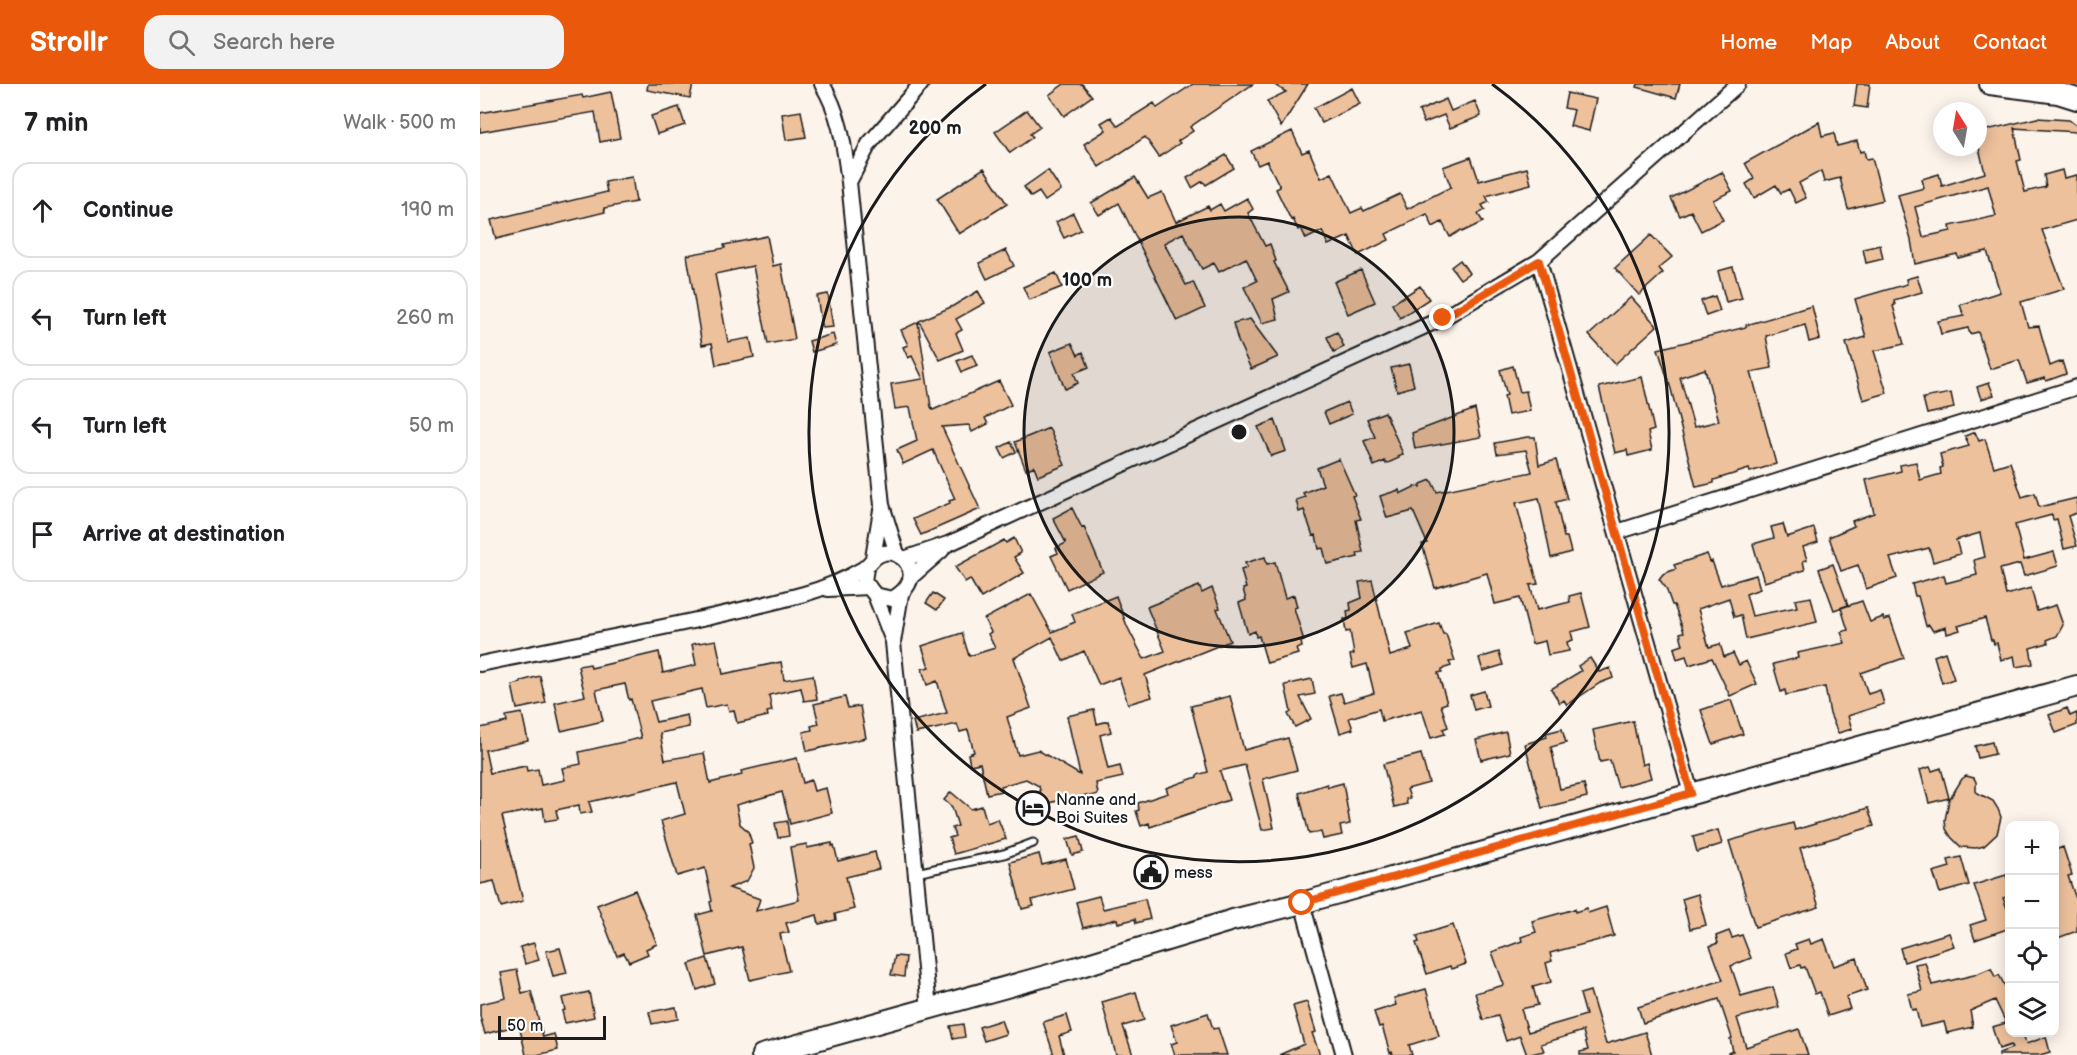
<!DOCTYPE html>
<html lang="en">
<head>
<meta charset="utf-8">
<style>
  :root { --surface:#fff; --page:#f2f2f2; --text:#202124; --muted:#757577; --line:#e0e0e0; --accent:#ea580c }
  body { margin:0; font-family:"Balsamiq Sans",sans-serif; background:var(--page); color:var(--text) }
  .controls { position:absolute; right:18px; bottom:18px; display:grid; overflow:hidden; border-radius:12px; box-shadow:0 3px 15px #0003 }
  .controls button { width:54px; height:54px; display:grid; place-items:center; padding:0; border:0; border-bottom:2px solid var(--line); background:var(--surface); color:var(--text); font:30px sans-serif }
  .compass { position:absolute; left:1453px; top:18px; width:54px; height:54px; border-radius:50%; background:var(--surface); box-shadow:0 3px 15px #0003; rotate:349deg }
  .scale { position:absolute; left:18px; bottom:15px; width:108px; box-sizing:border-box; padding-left:6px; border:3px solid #1c1c1c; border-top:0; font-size:16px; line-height:21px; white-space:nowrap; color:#1c1c1c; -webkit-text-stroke:4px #fff; paint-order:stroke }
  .stop { position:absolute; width:18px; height:18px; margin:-14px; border:4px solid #ea580c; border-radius:50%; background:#fff }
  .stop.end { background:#ea580c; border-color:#fff; box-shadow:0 2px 6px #0008 }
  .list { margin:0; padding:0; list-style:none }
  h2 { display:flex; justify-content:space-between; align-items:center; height:78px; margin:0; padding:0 24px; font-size:26px }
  h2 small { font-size:20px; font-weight:400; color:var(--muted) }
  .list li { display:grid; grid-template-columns:39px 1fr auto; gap:18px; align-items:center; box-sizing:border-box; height:96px; margin:0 12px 12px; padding:0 12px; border:2px solid var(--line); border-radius:18px }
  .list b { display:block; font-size:22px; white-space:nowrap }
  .list em { font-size:20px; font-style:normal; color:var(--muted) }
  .icon { flex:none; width:33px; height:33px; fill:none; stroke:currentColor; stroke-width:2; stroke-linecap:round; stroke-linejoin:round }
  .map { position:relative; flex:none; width:1597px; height:971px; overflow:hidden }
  header { display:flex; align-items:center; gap:36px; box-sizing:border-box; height:84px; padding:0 30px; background:var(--accent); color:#fff }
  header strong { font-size:28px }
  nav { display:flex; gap:33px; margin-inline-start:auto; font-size:21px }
  .search { width:420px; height:54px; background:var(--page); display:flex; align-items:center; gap:15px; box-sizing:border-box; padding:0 21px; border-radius:18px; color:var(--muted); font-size:22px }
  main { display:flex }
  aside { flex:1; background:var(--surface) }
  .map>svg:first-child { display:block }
  .building { fill:#eec19d; stroke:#1c1c1c; stroke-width:1.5; fill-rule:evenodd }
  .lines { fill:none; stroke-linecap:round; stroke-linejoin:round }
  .lane-casing { stroke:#1c1c1c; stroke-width:11 }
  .street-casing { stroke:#1c1c1c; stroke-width:18 }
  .secondary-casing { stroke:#1c1c1c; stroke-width:24 }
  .lane { stroke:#fff; stroke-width:7 }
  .street { stroke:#fff; stroke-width:14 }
  .secondary { stroke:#fff; stroke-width:20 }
  .route { stroke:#ea580c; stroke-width:8 }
  .ring { fill:none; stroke:#1c1c1c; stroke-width:3 }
  .labels { text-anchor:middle; stroke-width:4.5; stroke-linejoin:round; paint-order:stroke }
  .poi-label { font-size:16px; fill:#1c1c1c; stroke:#fff; text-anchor:start }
  .centre { fill:#1c1c1c; stroke:#fff; stroke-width:3 }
  .ring-label { font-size:18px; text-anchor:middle; font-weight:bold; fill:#1c1c1c; stroke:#fff; stroke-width:4.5; stroke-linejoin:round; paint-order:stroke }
</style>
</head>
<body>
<header>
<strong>Strollr</strong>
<div class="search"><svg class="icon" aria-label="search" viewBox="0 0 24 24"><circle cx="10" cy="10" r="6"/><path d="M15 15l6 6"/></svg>Search here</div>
<nav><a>Home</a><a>Map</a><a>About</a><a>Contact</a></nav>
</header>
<main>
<aside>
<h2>7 min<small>Walk · 500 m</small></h2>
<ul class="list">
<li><svg class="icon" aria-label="ahead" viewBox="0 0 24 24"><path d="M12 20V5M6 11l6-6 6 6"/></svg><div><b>Continue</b></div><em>190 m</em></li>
<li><svg class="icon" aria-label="left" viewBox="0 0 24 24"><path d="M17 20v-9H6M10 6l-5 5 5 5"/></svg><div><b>Turn left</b></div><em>260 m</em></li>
<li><svg class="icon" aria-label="left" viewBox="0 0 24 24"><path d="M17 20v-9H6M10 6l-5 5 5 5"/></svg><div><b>Turn left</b></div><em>50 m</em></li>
<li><svg class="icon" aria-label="arrive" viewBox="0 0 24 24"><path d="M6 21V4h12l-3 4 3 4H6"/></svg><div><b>Arrive at destination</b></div></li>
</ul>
</aside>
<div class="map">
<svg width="1597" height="971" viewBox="0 0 1597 971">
  <rect width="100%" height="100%" fill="#fcf3eb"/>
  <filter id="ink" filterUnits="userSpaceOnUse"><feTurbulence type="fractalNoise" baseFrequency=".0167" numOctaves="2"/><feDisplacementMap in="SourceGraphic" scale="12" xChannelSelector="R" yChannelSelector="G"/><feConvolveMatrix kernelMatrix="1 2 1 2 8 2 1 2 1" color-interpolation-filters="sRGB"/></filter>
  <g filter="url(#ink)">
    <path class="building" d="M168,0H213L210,14L167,6Z
      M584,0H602L612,12L584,32L569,11Z
      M713,0H773L710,43L713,47L698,57L700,59L679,73L665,53L619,83L604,60L626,46L621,39L631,33L638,42L674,19L677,24Z
      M793,0H828L801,43L787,17L806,8Z
      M1158,0H1200L1196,14L1157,3Z
      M1377,0H1390L1387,24L1374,22Z
      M872,4L880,20L842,39L834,24Z
      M131,8L140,54L120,58L115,28L0,48V29L102,11L103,14Z
      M1087,9L1116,15L1109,47L1090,42L1094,26L1084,24Z
      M966,15L971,27L995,17L1001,32L970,44L964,31L944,39L939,27Z
      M199,23L205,41L177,50L171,32Z
      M547,26L560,43L550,50L553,53L530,69L515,48Z
      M321,27L326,53L306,56L302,30Z
      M1557,34L1589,36L1597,42V48L1534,44L1541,76L1537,77L1545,108L1566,103L1564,91L1582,86L1584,94L1597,91V136L1562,146L1584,205L1541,218L1548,243L1559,242L1570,282L1582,277L1586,290L1566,297L1565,294L1547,299L1539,276L1510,285L1498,248L1490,250L1488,244L1461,250L1458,237L1484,232L1480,221L1520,208L1507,167L1478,174L1477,170L1435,180L1431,156L1418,111L1444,104L1442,95L1459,90L1462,102L1505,89L1498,60V48ZM1508,102L1516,132L1470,142L1471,147L1443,153L1435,123Z
      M1339,38L1342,52L1354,49L1357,62L1377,57L1380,68L1384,67L1386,75L1392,74L1403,116L1368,125L1360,94L1344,98L1341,87L1319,99L1326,114L1316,119L1309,105L1301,109L1296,101L1274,114L1266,100L1274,95L1265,79Z
      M812,47L822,69L829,66L841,94L852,89L871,129L882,124L884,127L920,110L927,125L971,103L963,83L991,73L999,97L1047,84L1051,100L1006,112L1009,118L1002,121L1005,126L998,130L1003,138L982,148L981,146L970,153L962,138L953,143L947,130L906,150L909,156L878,171L869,152L848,161L842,147L826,155L821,144L818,146L813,135L811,136L796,105L800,103L787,77L778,81L771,67Z
      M746,71L754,84L726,101L723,97L712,104L707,94Z
      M504,84L527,120L479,150L457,115Z
      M568,86L581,106L565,117L559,108L551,113L544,103Z
      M1242,88L1252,107L1233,116L1243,136L1221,147L1211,127L1200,132L1191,114Z
      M152,93L156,118L124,124L125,128L16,155L11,136L127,108L125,98Z
      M655,93L668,114L682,108L696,138L728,122L730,126L740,120L744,127L767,114L773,125L768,129L785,162L790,160L796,177L794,178L809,208L793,215L798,235L782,239L764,203L777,197L766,174L739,188L734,179L722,185L703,149L684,159L706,201L713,198L725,224L697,237L639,119L619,131L611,119Z
      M593,129L601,146L584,154L576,138Z
      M1171,151L1192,173L1179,184L1183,189L1159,211L1135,184Z
      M287,152L293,182L301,180L315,255L288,260L273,182L235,190L248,258L270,254L274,273L236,281L232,259L222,261L207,171L245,164L244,161Z
      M1400,161L1403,175L1386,179L1383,165Z
      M526,166L534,182L507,195L499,179Z
      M980,176L989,189L980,195L971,183Z
      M1253,183L1262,214L1246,218L1238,187Z
      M881,186L895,218L868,230L854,198Z
      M576,189L582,203L549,216L543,203Z
      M1437,192L1442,208L1414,216L1415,221L1413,222L1424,260L1394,267L1407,309L1383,316L1366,259L1386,253L1375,215L1427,200L1426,195Z
      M940,202L949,215L920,234L912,220Z
      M498,207L505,219L476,235L482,246L476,249L483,266L460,276L439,237L473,222Z
      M348,210L353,243L342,244L337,212Z
      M1235,212L1240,227L1226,232L1221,217Z
      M1151,213L1177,242L1135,280L1109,251Z
      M1332,222L1340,255L1329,258L1325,241L1286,252L1292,284L1271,288L1296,380L1270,388L1269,385L1234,396V399L1216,403L1191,305L1178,265L1266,243V241ZM1225,285L1239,337L1214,343L1200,293Z
      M770,235L798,273L771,285L758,257L753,239Z
      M438,238L451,323L453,326L519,297L531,321L505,334L508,340L492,348L489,341L462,343L500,425L441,451L433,435L470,419L469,417L475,415L453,366L423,380L417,366L437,357L430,323L415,325L411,300L443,295L432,272L428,274L423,263L428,261L421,246Z
      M857,248L864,263L854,268L847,253Z
      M353,250L356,261L332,268L329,257Z
      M592,259L598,271L603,268L609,283L594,289L598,299L585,305L570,268Z
      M492,271L497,282L482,288L477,277Z
      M929,280L934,302L917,307L911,284Z
      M1033,282L1040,308L1046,307L1050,327L1028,331L1024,312L1027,311L1020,286Z
      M1162,293L1174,346L1168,348L1172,366L1148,372L1147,366L1135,369L1119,303Z
      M1509,299L1514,311L1501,315L1497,303Z
      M1471,309L1474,324L1447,330L1443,314Z
      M867,318L872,330L849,340L844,328Z
      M995,325L1001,353L935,365L932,349Z
      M905,328L923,370L918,372L919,374L906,380L905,377L894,382L884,357L895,353L887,335Z
      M795,336L806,367L791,372L778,343Z
      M569,344L585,381L558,392L554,382L546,386L535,358Z
      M1495,348L1499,357L1505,355L1514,383L1530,378L1542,413L1555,409L1559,423L1597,414V429L1588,432L1597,462L1584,465L1577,435L1573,436L1572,431L1535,441L1544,476L1574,468L1578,482L1544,492L1540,480L1520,485L1526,511L1551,504L1557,527L1576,521L1583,541L1577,552L1567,556L1568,559L1550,564L1553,580L1536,583L1534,572L1521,576L1517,559L1514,560L1513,556H1511L1505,534L1478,542L1480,546L1467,550L1466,543L1453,547L1449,541L1446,542L1438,512H1435L1432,500L1464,491L1466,499L1497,491L1494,476L1505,473L1500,449L1476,456L1480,470L1453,478L1449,464L1410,474L1417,494L1386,505L1378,481L1361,487L1349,453L1374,442L1372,437L1394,429L1386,396L1421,387L1420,381L1436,378L1440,396L1461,390L1460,384L1463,383L1460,370L1489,362L1485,352Z
      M1047,353H1055L1059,381L1076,376L1087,415L1076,418L1084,453H1087L1091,468L1071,474L1059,414L1036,419L1058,500L1050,501L1057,526L1090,518L1089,512L1101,509L1110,543L1091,548L1093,556L1087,558L1089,567L1068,571L1065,557L1052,560L1040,514L1015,520L1007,489L955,504L942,460L947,459L933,427L907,434L900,412L919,406L920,410L936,402L941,403V400L951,396L957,408L1052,388L1046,366L1017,370L1015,359Z
      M531,358L536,368L524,374L519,364Z
      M859,375L875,411L872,412L881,435L876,436L883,468L877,469L878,473L847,480L843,464L839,465L836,451L833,452L824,426L819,428L816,416L825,413L823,409L843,401L837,384Z
      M592,424L602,444L604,443L623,488L587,505L571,472L578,469L576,464L586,459L573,434Z
      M1303,440L1307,453L1334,444L1338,458L1323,463L1327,476L1323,477L1325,486L1284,498L1273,460L1294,454L1291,443Z
      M534,454L541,469L534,473L544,489L501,514L490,495L485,498L475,483L524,456L526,459Z
      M1227,470L1230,478L1232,477L1241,501L1276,491L1280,505L1266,510L1272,532L1317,523L1315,516L1331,513L1337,538L1266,555L1261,531L1254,533L1249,514L1218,525L1229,563L1240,560L1244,573L1253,569L1259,581L1266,577L1277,600L1250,612L1232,574L1209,581L1206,572L1197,575L1194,564L1203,561L1200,549L1204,548L1194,521H1192L1186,504L1179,495L1183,490L1196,485L1194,481Z
      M785,473L787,480L795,478L805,514L814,511L817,523L814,524L824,557L821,558L822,563L816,565L818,570L787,579L779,552L776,553L775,547L768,550L759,519L766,516L763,505L766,504L761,486L767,484L765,479Z
      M1353,480L1368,521L1354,526L1339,485Z
      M892,496L910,572L932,565L927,549L959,539L963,550H966L975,577L969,578L971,582L962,585V588L958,589L967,619L961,621L968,643L963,645L965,650L951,654L942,626L902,637L899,625L869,634L873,645L860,649L849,612L861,609L864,618L894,609L887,580L873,584L870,571L874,570L870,547L866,548L864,535H868L867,527L871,526L870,519L882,514L879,498Z
      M719,502L722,509L732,504L740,524L737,525L750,557L665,591L672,613L648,620L639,593L619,601L604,567L583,577L572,553L534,574L551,624L527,633L538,671L558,666L600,691L587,632L614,626L617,640L628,637L631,648L620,651L628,685L640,682L643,693L616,699L618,710L607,713V711L563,720L559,702L546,695L521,702L522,707L507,710L500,679L490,681L488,670L494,668L488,646L480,648L477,640L436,649L433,637L467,629L457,597L447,601L442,585L449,583L442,562L482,549L489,572L515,564L508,550L511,548L504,535L551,510L572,548L595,538L592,530L636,512L647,542L664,575L685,567L667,523Z
      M453,509L464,516L457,526L446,519Z
      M1382,517L1390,538L1403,533L1404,536L1410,534L1424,574L1381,589L1388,610L1400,606L1404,620L1368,632L1372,645L1358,649L1350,630L1345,603L1306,611L1305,606L1301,608L1293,580L1318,574L1317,569L1365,559L1361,548L1368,546L1361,524Z
      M236,556L243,590L301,578L304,596L333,591L337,615L324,617L321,604L289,611L292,627L287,628L288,632L257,639L254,626L249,627L247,620L226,624L222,605L170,617L176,638L207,631L209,643L180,649L185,676L224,669L230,699L262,691L261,687L317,674L323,699L331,696L334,707L346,704L352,729L310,740L302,708L256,721L260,740L268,747L272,759L269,760L274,784L267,797L249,804L280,815L276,827L319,816L310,763L327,760V764L352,759V762L354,761L358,777L395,768L399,785L366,793L374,825L355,830L356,836L339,840L337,831L306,839L309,848L300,850L309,887L270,896L262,863L227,872L217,831L232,827L230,818L232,817L225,784L197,792L181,737L205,730L197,698L109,718L112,728L100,730L99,721L76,726L78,735L65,737L63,724L22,732L43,817L21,823L14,797L0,800V644L27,638L26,632L42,629L48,657L5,666L10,689L46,682L47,687L58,685L61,701L85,696L82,684L101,680L99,668L161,654L151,615L149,616L145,600L116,606L123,637L81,647L75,619L105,612L98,582L110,580L111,584L179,568L183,589L216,581L212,560Z
      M1019,568L1023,581L1003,587L999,574Z
      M1465,568L1474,595L1462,599L1454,572Z
      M1110,574L1119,588L1130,584L1133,594L1120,599L1087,621L1084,616L1080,619L1071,605L1101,587L1098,582Z
      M60,592L66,619L37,625L32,601L41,599V597Z
      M832,595L835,610L820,613L831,635L815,643L808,630L811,628L805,601Z
      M1004,607L1008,622L994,626L990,611Z
      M750,612L764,666L808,654L817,686L783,695L794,744L782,746L765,681L740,687L749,716L670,743L669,739L661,742L656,727L659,726L658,719L688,709L686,704L717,693V691L728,688L711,622Z
      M365,613L368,624L380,622L386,654L327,667L323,648L332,646L331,642L339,640L334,620Z
      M1251,616L1263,650L1233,660L1221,626Z
      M1587,624L1590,632L1597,629V641L1576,649L1569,631Z
      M1153,637L1162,681L1167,679L1171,694L1138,703L1130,676L1120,678L1113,646Z
      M1082,645L1086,659L1071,663L1080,705L1104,700L1107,713L1062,724L1045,660L1067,653L1066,649Z
      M1026,648L1030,669L1001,676L996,656Z
      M1512,658L1515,670L1498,674L1495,662Z
      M941,670L949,699L927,705L930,714L926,715L927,720L914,723L903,680Z
      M1450,683L1452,687L1461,684L1469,714L1449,719L1440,686Z
      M1486,692L1494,694L1496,698V708L1513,717L1518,725L1521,733L1517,750L1504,762L1496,764L1481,763L1471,753L1466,745L1465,736L1469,716L1482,695Z
      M863,699L870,740L860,742L862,751L843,755L841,748L829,750L819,709L847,700L848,703Z
      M471,708L491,725L502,722L507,739L518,735L526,755L474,770L469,754L475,752L472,744L478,742L472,723L464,716Z
      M1388,724L1394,742L1320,764L1339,823L1275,843L1249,757L1313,739L1315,746Z
      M307,737L309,752L298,754L295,739Z
      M1238,746L1242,760L1217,768L1213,753Z
      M599,752L603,768L592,771L587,755Z
      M1583,763L1592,791L1588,792L1597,818V847L1575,855V766Z
      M559,770L562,781L586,775L594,805L552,816L554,822L542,825L530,778Z
      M1481,773L1489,801L1460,809L1453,788L1470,783L1468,776Z
      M1526,791L1530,803V812L1523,814L1530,832V844L1495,856L1490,841L1506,836L1494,801Z
      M155,806L177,860L166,865L168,870L149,878L144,869L137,872L117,821Z
      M1218,810L1226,841L1210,845L1202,815Z
      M619,812L623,825L665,815L670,835L656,839L655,835L638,839L637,835L603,844L596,818Z
      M1126,823L1134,852L1070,869L1072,877L1066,879L1071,898L1053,903L1058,921L1041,925L1048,948L1106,931L1100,910L1110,907L1126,960L1165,948L1172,971H1100V968L1108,966L1103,947L1061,960L1064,967L1047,971L1040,952L1026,957L1018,932L1003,936L995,909L1024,901L1012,868L1042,857L1041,853L1056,848L1052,837L1095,825V828L1107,824L1108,829Z
      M973,841L986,880L971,885L970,882L947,890L936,859L939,858L937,852Z
      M1249,847L1252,854L1262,851L1271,874L1251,882L1261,912L1293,903L1299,923L1257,934L1266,963L1319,945L1328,971H1249L1248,969L1253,967L1250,955L1252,954L1239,915L1163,939L1158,923L1243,896L1230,862L1238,859L1236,852Z
      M1469,849L1474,862L1424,878L1420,864Z
      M1329,855L1331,860L1344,855L1354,882L1377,874L1387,906L1366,913L1370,925L1348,932L1340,908L1335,910L1325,883L1321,884L1320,881L1311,884L1306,869L1317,865L1315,860Z
      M54,859L59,876L45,880L40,863Z
      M80,864L87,889L73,892L66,867Z
      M415,872L426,873L424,893L411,891Z
      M227,874L235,900L217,906L209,880Z
      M1445,878L1452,901L1494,891L1511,884L1515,893L1519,891L1525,902L1530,900V948H1543L1546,960L1566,953L1570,968L1560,971H1519V969L1532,964L1531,961L1519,965L1512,943L1526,939L1515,916L1490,927L1493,943L1467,949L1464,938L1440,943L1436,925L1432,926L1428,910L1442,907L1435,880Z
      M37,886L42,909L51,907L63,953L74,950L78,966L57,971H46L39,941L5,950L0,932V920L26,914L21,889Z
      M946,905L959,952L929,961L932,971H913L912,968L910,969L902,942L899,943L894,928L916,921L914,914Z
      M109,908L114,933L85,939L82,927L85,926L82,914Z
      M656,908L664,936L643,942L653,971H636L622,918Z
      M827,918L836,948L832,949L840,971H799L824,960L813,922Z
      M196,923L198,935L172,940L169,928Z
      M728,929L733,945L738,944L747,971H695L691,960L697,958L691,941Z
      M587,931L592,948L579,952L584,971H574L563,938Z
      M521,936L526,950L504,957L499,943Z
      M483,940L485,953L473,955L470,942Z"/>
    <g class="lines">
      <defs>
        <path id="lane" d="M436,789L524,770L553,759"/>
        <path id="street" d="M342,0C361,31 364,63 369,98L402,421L417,470
          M369,98L389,60L441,0
          M1059,177L1211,709
          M1137,448L1597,303
          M393,474L401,426
          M424,475L468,460L963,234L1059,177L1258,0
          M431,493L462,466
          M348,505L389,503
          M421,510L413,558L449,925
          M395,511L413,557
          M0,580C108,557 218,539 324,510C345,504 364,496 383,485C391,480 393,471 404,469C413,467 422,472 427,479C437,495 425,508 412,515L395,511L384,497L386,484
          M822,819L864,971"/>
        <path id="secondary" d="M1510,0L1578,9L1597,15
          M282,971L598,883L753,836L822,819L1597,602"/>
      </defs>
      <use href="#lane" class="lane-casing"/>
      <use href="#street" class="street-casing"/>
      <use href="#secondary" class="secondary-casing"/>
      <use href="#lane" class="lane"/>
      <use href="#street" class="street"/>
      <use href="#secondary" class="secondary"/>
    </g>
  </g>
  <g class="lines" filter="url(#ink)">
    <path class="route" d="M822,819L1211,709L1059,177L963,234"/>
  </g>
  <circle cx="759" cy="348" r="215" fill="#1c1c1c" fill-opacity=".12"/>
  <g class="ring">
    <circle cx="759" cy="348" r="215"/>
    <path d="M1012 0A430 430 0 1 1 506 0"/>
  </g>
  <defs>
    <symbol id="hotel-ring" viewBox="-11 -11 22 22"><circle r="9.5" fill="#fff" stroke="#1c1c1c" stroke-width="1.5"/><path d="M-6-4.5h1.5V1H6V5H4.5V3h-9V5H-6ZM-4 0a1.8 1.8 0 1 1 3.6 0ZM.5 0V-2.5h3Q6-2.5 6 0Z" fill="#1c1c1c"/></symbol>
    <symbol id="civic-ring" viewBox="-11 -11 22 22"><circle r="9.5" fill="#fff" stroke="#1c1c1c" stroke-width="1.5"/><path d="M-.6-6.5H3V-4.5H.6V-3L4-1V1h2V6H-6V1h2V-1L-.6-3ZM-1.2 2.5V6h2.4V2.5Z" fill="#1c1c1c"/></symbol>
  </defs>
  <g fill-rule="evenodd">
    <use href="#hotel-ring" x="534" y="705" width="38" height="38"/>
    <use href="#civic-ring" x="652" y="769" width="38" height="38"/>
  </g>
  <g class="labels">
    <g class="poi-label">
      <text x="576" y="721">Nanne and<tspan x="576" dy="18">Boi Suites</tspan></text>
      <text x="694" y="794">mess</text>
    </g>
  </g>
  <circle cx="759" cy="348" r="9" class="centre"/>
  <g class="ring-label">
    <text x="455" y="50">200 m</text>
    <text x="607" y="202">100 m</text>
  </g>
</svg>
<div class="controls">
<button>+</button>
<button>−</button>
<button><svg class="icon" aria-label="locate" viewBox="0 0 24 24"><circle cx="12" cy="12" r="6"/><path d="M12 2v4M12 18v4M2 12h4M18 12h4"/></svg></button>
<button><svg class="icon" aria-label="layers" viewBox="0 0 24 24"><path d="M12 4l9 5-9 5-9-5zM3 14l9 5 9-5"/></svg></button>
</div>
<svg class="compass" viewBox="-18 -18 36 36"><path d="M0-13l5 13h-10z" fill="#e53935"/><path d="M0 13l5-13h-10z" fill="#757577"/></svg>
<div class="scale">50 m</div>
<div class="stop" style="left:822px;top:819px"></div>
<div class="stop end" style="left:963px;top:234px"></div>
</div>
</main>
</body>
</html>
